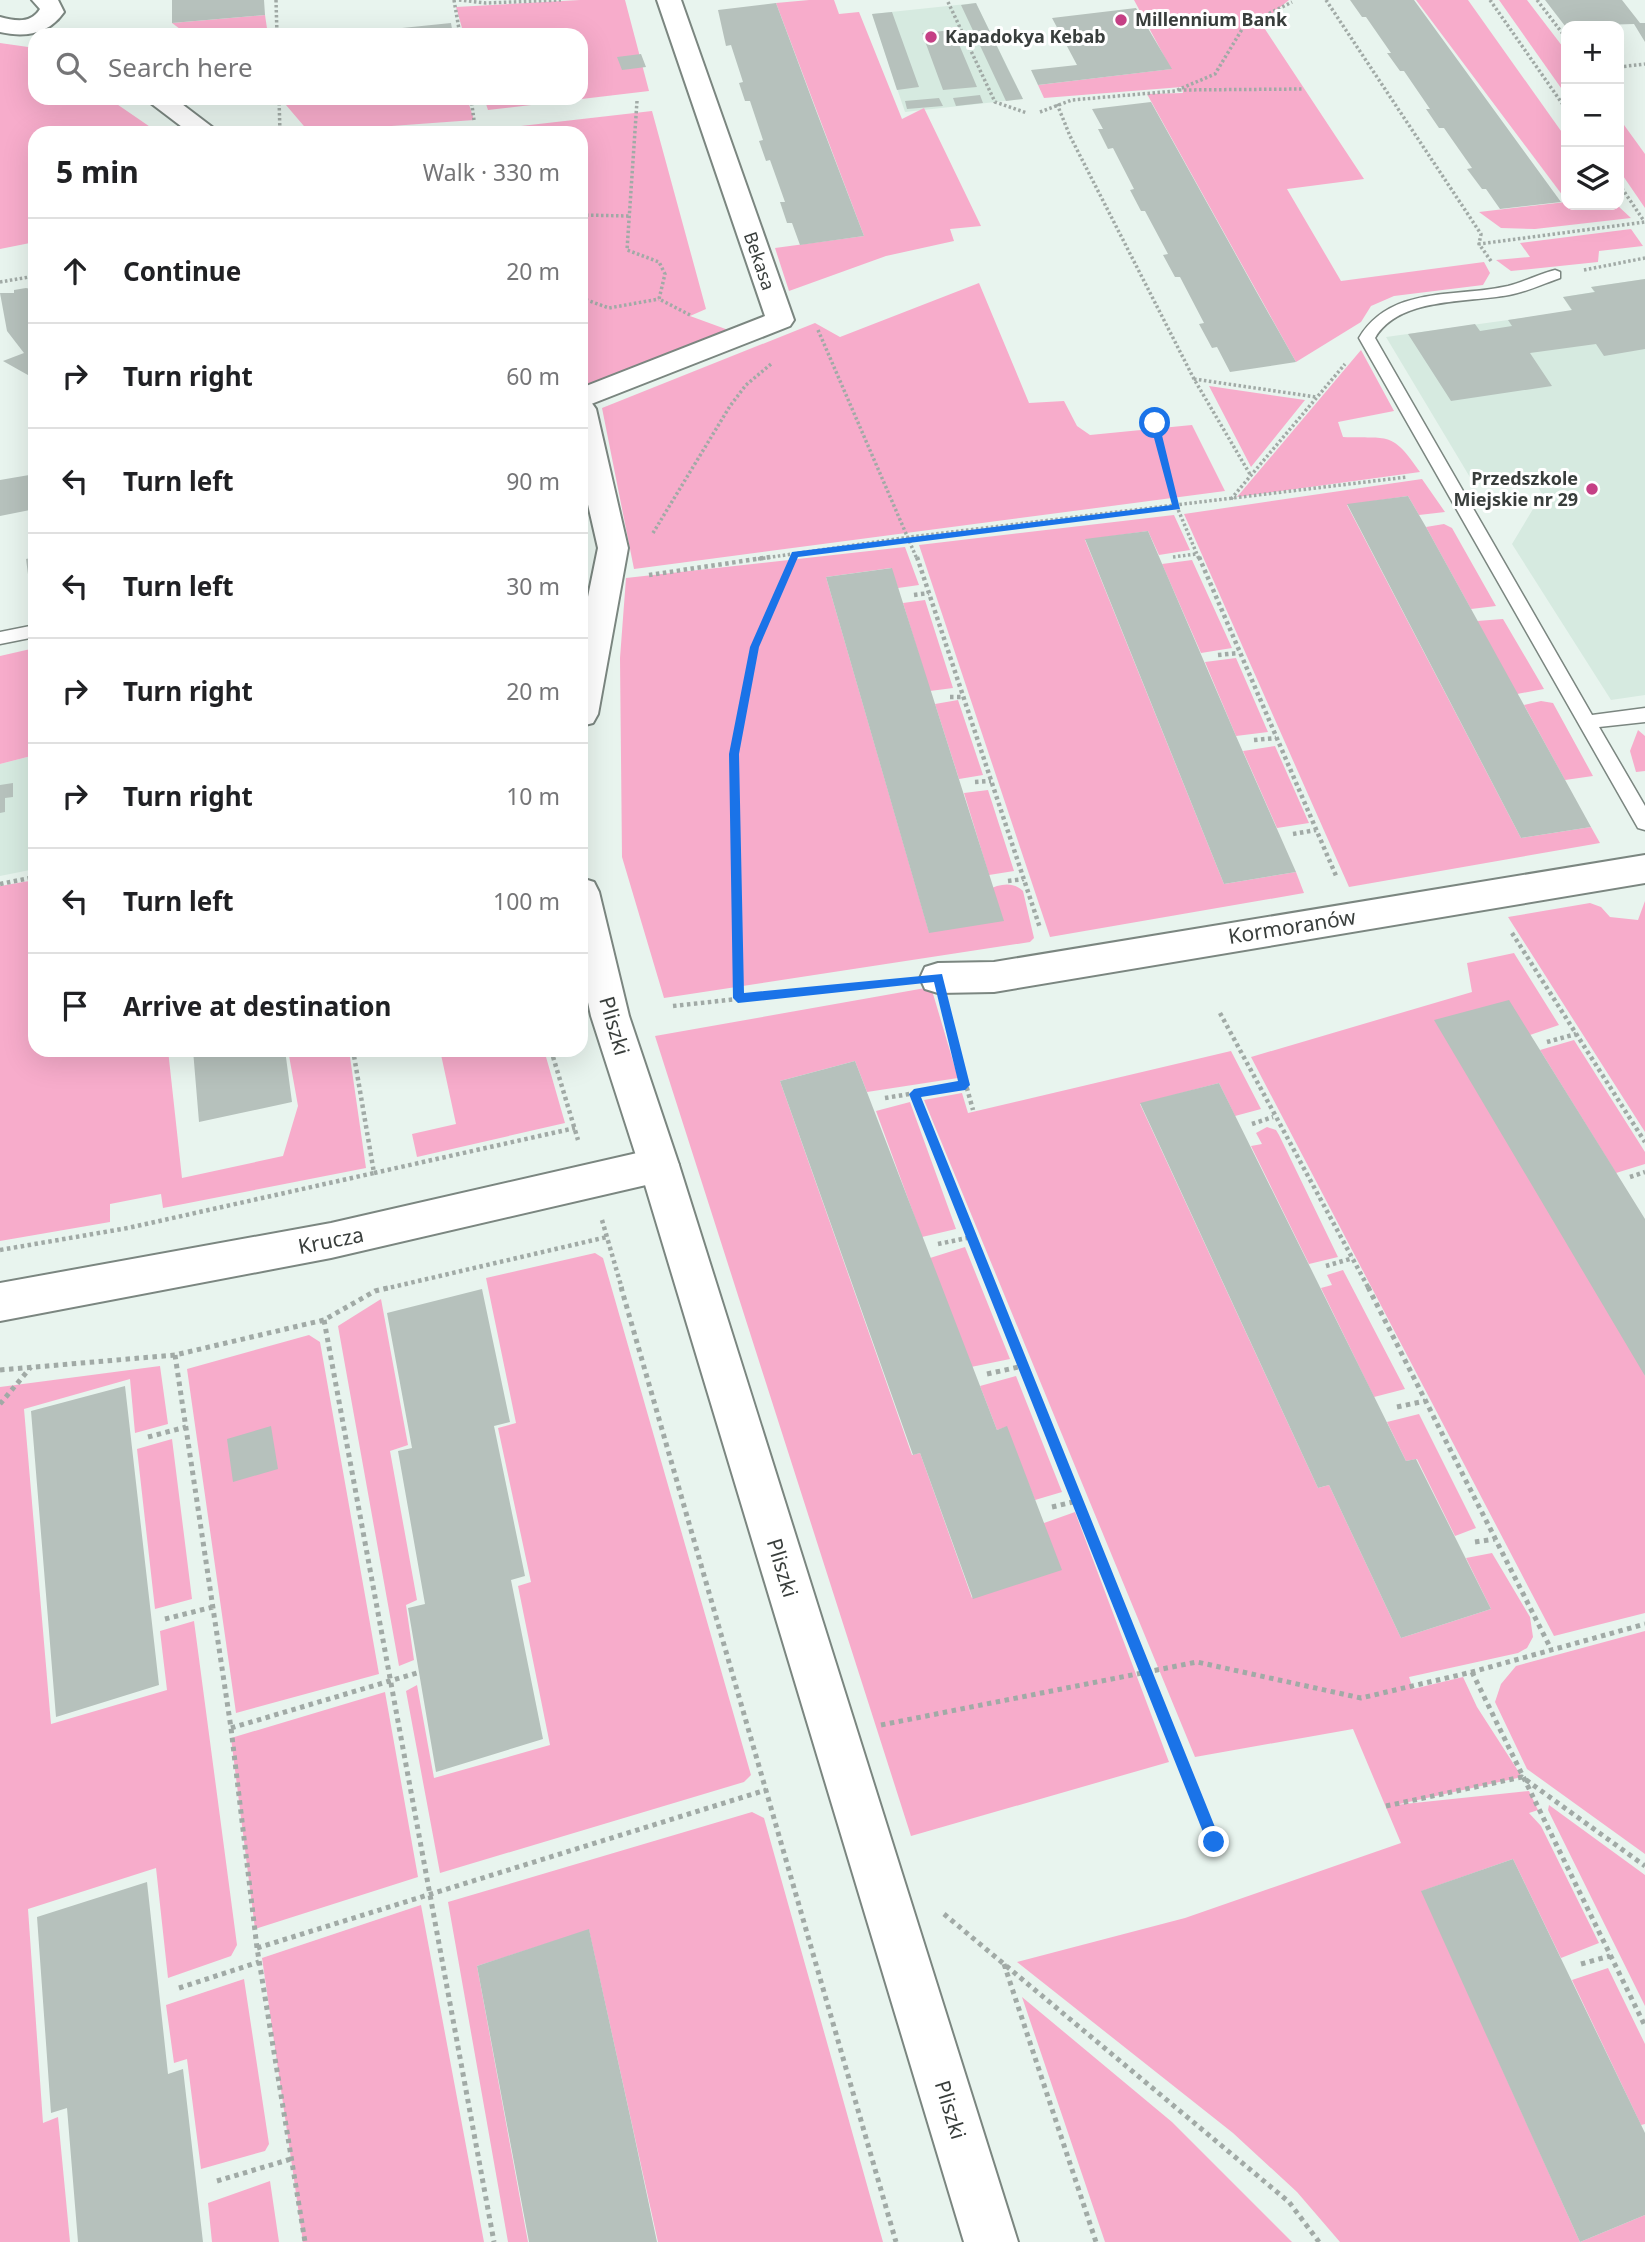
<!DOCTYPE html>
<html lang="en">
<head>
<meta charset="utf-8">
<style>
  :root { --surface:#fff; --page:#f6f6f6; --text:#202124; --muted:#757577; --line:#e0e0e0 }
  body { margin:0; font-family:"Noto Sans",sans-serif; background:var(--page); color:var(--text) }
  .controls { position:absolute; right:21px; top:21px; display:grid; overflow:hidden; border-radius:14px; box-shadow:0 7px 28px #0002 }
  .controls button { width:63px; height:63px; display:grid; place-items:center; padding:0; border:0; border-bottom:2px solid var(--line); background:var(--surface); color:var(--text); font:35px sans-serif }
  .stop { position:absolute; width:21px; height:21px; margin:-16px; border:5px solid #1a73e8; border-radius:50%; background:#fff }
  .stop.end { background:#1a73e8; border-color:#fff; box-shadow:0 2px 7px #0008 }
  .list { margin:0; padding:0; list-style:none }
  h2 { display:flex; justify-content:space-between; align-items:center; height:91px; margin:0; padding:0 28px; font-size:30px }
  h2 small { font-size:23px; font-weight:400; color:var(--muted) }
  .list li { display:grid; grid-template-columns:46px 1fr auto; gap:21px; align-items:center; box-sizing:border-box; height:105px; padding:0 28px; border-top:2px solid var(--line) }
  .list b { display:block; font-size:26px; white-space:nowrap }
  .list em { font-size:23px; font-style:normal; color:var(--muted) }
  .icon { flex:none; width:38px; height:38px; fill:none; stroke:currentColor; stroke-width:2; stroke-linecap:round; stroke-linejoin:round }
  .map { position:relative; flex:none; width:1645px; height:2242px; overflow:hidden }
  .search { position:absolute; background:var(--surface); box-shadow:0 7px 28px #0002; left:28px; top:28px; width:560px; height:77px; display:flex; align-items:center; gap:18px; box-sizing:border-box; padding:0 24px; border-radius:21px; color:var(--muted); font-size:26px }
  .panel { position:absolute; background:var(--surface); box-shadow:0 7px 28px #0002; left:28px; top:126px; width:560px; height:931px; border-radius:21px }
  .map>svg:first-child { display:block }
  .built { fill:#d6eae0 }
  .green { fill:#f7accb }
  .building { fill:#b6c1bc }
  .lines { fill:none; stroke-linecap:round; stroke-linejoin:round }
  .service-casing { stroke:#7b8680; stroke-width:3 }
  .minor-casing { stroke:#7b8680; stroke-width:4 }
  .tertiary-casing { stroke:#7b8680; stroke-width:4 }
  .path-far2 { stroke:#a1aaa6; stroke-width:3.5; stroke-dasharray:2.5 2.5; stroke-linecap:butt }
  .path-far1 { stroke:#a1aaa6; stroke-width:4.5; stroke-dasharray:3.5 3.5; stroke-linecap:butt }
  .path { stroke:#a1aaa6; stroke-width:5; stroke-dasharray:4.5 4.5; stroke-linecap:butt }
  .service { fill:#fff; fill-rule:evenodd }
  .minor { fill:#fff; fill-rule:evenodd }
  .tertiary { fill:#fff; fill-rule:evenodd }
  .route { fill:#1a73e8 }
  .poi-dot { fill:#c54085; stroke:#fff; stroke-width:2.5 }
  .labels { text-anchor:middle; stroke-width:6; stroke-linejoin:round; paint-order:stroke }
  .far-poi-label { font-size:18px; font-weight:bold; fill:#393e3c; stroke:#fff; text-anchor:start }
  .far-street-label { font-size:18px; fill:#393e3c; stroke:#fff }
  .street-label { font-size:21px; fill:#393e3c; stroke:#fff }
</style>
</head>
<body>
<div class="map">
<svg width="1645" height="2242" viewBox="0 0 1645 2242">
  <rect width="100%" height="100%" fill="#e8f4ee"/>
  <path class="built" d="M976,3L1023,99L905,112L872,14Z
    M1645,279V695L1611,700L1512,544L1542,494L1532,476L1474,484L1386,337L1572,311L1563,297L1594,292L1591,287Z
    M35,755V869L0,876V764Z"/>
  <path class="green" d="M580,0H625L649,91L488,110L484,98H581V35H464L456,7Z
    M809,0H834L839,14L859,12L902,119L924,108L981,226L950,229L954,241L886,256L789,291L775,248L864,236L776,3Z
    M1134,0H1289L1261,23L1364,179L1287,189L1341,281L1484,262L1490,273L1483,285L1394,296L1371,306L1361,322L1296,362L1147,94L1183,93L1182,87L1044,98L1038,85L1171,69Z
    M1416,0H1468L1566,138V200Z
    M1499,0H1527L1566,51V95Z
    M265,15L268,35H188L172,23Z
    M0,43L35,48V98H108L159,133H35V242L0,249Z
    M280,98H467L474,120L309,132Z
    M652,111L706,309L690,316L742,335L596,393L581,377V360L585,356L581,353V133H459Z
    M1619,118L1645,154V208L1619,170Z
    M1566,202L1617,205L1631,218L1535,229L1501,228L1479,212Z
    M1631,229L1643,246L1599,251L1598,262L1511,271L1496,260L1530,257L1520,243Z
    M979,283L1029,403L1064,401L1077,426L1090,435L1192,425L1225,491L634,569L602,408L815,323L840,337Z
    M1361,350L1394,411L1338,422L1343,437C1389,439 1391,430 1420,472L1237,497Z
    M1209,386L1305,400L1251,467Z
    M1422,479L1445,512L1419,515L1408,496L1347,505L1521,838L1591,827L1600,843L1349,887L1184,514Z
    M1174,515L1190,550L1159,555L1148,531L1085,540L1224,884L1296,872L1304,893L1050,937L919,545Z
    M1444,524L1452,528L1496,606L1471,609L1426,527Z
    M905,547L919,585L898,588L891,568L826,577L929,932C951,919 998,866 1023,891L1034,938L1030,942L664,998L622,857L620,658L626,578Z
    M1192,560L1232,648L1201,653L1162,564Z
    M925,600L953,688L930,691L903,603Z
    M1503,619L1544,689L1517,694L1477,621Z
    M35,648V755L0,764V656Z
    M1236,658L1268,732L1236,736L1205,662Z
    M958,700L983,775L959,779L935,704Z
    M1541,701L1553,703L1593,776L1565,780L1524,705Z
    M1638,730L1645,736V771L1636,772L1630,751Z
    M1275,746L1309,823L1277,828L1243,751Z
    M988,790L1014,871L989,875L964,793Z
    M35,880V1050H168L182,1178L283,1156L298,1106L288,1050H349L366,1168L163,1208L161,1194L110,1204V1222L0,1241V886Z
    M1645,901V1132L1508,917L1590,903L1601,907L1610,917L1638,920Z
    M1514,953L1559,1025L1530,1035L1645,1376V1613L1554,1636L1251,1057L1472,992L1467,963Z
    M931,987L958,1078L867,1092L855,1061L780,1081L912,1455L920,1453L972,1598L1044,1523L1075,1512L1169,1762L911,1836L655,1036Z
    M1574,1040L1645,1152V1164L1616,1173L1540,1050Z
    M440,1050H544L565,1123L417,1157L412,1134L456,1124Z
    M1231,1051L1261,1109L1235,1116L1219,1083L1140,1104L1318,1488L1329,1485L1401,1638L1491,1609L1466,1558L1492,1553L1530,1617L1533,1637L1527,1648L1518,1653L1409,1677L1413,1689L1463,1677L1477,1707L1522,1777L1395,1805L1529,1791L1538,1810L1529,1813L1541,1826L1599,1943L1561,1958L1513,1859L1422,1891L1580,2242L1645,2215V2242H1340L1297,2192L1233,2133L1017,1962L1185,1918L1401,1843L1353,1729L1195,1757L924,1100L962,1093L968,1113Z
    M910,1102L956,1229L922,1237L876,1111Z
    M1267,1127L1276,1130L1279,1135L1338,1257L1309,1264L1251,1146L1262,1144L1256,1133Z
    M965,1247L1010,1359L971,1367L930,1258Z
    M595,1253L603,1258L751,1775L744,1782L440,1873L406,1691L417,1685L434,1778L550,1745L518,1586L531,1582L498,1428L516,1423L486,1278Z
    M1343,1270L1405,1389L1374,1397L1321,1288L1332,1285L1327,1275Z
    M381,1299L408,1445L390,1451L417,1600L406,1605L414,1660L399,1666L338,1326Z
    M309,1335L320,1342L379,1674L236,1713L187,1369Z
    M160,1366L168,1424L135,1433L130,1379L24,1409L51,1724L167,1690L160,1631L194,1621L237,1945L231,1956L168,1978L156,1868L28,1909L43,2123L58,2117L70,2242H0V1387Z
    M1016,1376L1062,1492L1035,1500L1006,1427L997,1430L980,1386Z
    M1419,1414L1476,1528L1455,1536L1417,1459L1406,1461L1387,1422Z
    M172,1439L192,1599L155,1609L137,1449Z
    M1645,1631V1854L1527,1769L1495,1702L1501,1684L1516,1666Z
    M385,1692L418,1877L255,1929L231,1738Z
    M1549,1805L1645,1875V2006L1548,1810Z
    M752,1812L764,1818L883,2242H658L589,1930L477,1966L528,2242H508L448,1902Z
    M421,1905L484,2242H303L262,1958Z
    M1608,1968L1645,2044V2124L1641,2125L1572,1980Z
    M244,1979L269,2144L265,2151L201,2169L187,2059L174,2063L166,2005Z
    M1022,1997L1172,2122L1292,2242H1105Z
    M270,2181L279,2242H212L208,2203Z"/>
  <path class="building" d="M172,0H264L265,15L172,23Z
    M1350,0H1414L1561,202L1500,209L1486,189H1482L1467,169L1472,168L1444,128H1439L1426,109H1430L1404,71H1400L1387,53H1391L1366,17H1362Z
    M1545,0H1622L1640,23H1645V42L1634,24L1565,26Z
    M776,3L817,113L864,236L800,245L792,223H787L780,202H785L770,160L766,161L759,141L763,140L750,101H745L739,83L743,82L731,45L726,46L718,10Z
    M976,3L1008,69L1023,99L1006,101L961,5Z
    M1136,8L1172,69L1038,85L1031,70L1077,65L1052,18Z
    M892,12L919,87L897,90L872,14Z
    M451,23L453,35H354L353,33Z
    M953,30L977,87L943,90L922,33Z
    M641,54L646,67L622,70L617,57Z
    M980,95L983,103L956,106L953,98Z
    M939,98L943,106L907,109L905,101Z
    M1151,102L1256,291L1296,362L1230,372L1217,347L1212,348L1199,324L1204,323L1180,277H1175L1163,255L1168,254L1145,211H1141L1130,190L1134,189L1113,148L1108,149L1098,129H1103L1092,109Z
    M1645,279V349L1604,356L1596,344L1530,353L1552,386L1451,401L1408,334L1475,324L1480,331L1512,326L1508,320L1572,310L1563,297L1595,292L1591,287Z
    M26,288L35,290V379L3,361L24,353L7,331L0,293H14V290Z
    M35,474V509L0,516V480Z
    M1408,496L1426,527L1591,827L1521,838L1347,504Z
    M1148,531L1236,736L1296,872L1224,884L1085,539Z
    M35,557V613H33L26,559Z
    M892,568L903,603L1004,921L929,933L826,577Z
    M13,783V797L5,798V812L0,813V785Z
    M1509,1000L1645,1219V1376L1434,1020Z
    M193,1050H285L292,1102L199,1122Z
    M855,1061L997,1430L1007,1426L1062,1570L973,1599L920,1453L913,1455L780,1081Z
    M1219,1083L1406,1461L1416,1459L1491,1609L1401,1638L1329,1485L1318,1488L1140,1103Z
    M482,1289L510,1422L494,1426L525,1576L511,1580L543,1739L436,1772L408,1608L425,1604L398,1451L412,1448L387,1313Z
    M125,1386L159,1685L56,1717L31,1411Z
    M271,1426L278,1469L233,1482L227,1439Z
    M1513,1859L1645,2133V2215L1580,2242L1421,1891Z
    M147,1882L168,2074L183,2069L203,2242H78L67,2108L51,2113L37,1917Z
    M589,1929L632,2125L657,2242H529L477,1966Z"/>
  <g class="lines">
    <defs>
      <path id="service" d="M1555,270L1560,272V278C1543,284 1526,292 1509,295C1466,303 1399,297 1375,338L1592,715L1645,708V722L1599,727L1645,806V830L1638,828L1359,338C1391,285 1455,298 1508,286C1524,282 1539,274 1555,270Z
        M35,625V637L0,644V632Z"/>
      <path id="minor" d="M657,0H681L794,320L790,326L581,408V388L765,316Z
        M1645,855V883L994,992L938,993L925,989L920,978L925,967L938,963L994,962Z
        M659,1148L673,1153L679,1165L673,1177L659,1182L331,1258L0,1321V1283L331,1223Z"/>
      <path id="tertiary" d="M32,0H58L64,12C49,34 25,38 0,32V17C15,21 31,24 40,9Z
        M144,98H174L220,133H190Z
        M581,400L591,402L596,409L628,548L598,714L593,723L581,726V631L598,548L581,474Z
        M581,878L594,882L599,892L629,1016L679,1165L1018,2242H964L639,1165L591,1016L581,970Z"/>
    </defs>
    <use href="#service" class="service-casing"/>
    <use href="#minor" class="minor-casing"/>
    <use href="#tertiary" class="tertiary-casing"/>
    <path class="path-far2" d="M276,0L277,35
      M454,0L460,35
      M459,0L486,3L561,0
      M1326,0L1481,234L1479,244
      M1490,0L1566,109
      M1537,0L1566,38
      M948,2L995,102L1027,113
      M1619,67L1645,64
      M1179,90L1304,89
      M279,98L280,133
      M471,98L474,120
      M637,101L627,250L659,262L665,274L659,299L690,315
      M1057,104L1070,136L1194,379L1251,476
      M1040,112L1072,100L1175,91L1215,74L1244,26L1292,2
      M1619,184L1644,221
      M581,215L629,216
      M1491,261L1479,244L1645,222
      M1584,270L1645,258
      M0,282L35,276
      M581,298L609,308L659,299
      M818,330L917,559
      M1194,379L1316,397
      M1155,423L1177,507L1199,559
      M1231,499L1345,364
      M653,533L730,406L746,385L771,364
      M1173,557L1196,554
      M758,559L910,537L1407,477
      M793,559L795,555"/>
    <path class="path-far1" d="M917,557L1040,928
      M1199,557L1337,878
      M649,575L770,557
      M914,595L929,593
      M1218,655L1239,653
      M950,697H963
      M1254,740L1276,738
      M975,782L991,781
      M1293,834L1316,830
      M1008,881L1024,879
      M0,884L35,877
      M1512,933L1645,1142
      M738,998L734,753L755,647L794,557
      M673,1006L895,982
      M1220,1013L1369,1289
      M948,1020L973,1110
      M1547,1042L1576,1034
      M551,1050L578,1140
      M914,1094L992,1289
      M885,1098L965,1085
      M1252,1124L1273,1117
      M374,1173L575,1128
      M1630,1177L1645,1172
      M602,1220L622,1289
      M938,1244L972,1237
      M0,1250L128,1228L374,1173L353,1050
      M1326,1266L1353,1258
      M384,1289L607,1237"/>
    <path class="path" d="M621,1287L896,2242
      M991,1287L1214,1842
      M1368,1287L1551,1649
      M324,1320L494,2242
      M175,1355L231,1728L257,1948L305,2242
      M0,1370L175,1355L324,1320L375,1291L392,1287
      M987,1374L1023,1366
      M0,1404L31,1367
      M1397,1407L1425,1401
      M148,1437L186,1427
      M1052,1507L1077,1501
      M1475,1542L1495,1539
      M165,1619L213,1607
      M1472,1672L1645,2026
      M881,1725L1197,1662L1361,1698L1472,1672L1645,1624
      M231,1728L420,1672
      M1386,1806L1522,1777L1645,1866
      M944,1914L1289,2202L1319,2242
      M257,1948L766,1790
      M1004,1964L1096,2242
      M1581,1964L1610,1956
      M179,1988L259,1962
      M217,2181L291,2159"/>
    <use href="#service" class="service"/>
    <use href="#minor" class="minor"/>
    <use href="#tertiary" class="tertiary"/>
  </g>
  <path class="route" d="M1155,420L1159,423L1180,509L798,557L759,647L739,754L744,993L942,974L970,1085L965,1090L921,1097L1221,1842L1214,1849L1207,1842L909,1094L914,1089L958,1081L934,982L738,1003L733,998L729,754L750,647L792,552L1172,505L1150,423Z"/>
  <g class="poi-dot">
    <circle cx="1121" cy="20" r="7"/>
    <circle cx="931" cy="37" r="7"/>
    <circle cx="1592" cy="489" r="7"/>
  </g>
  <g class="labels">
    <g class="far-poi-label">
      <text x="1135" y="26">Millennium Bank</text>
      <text x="945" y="43">Kapadokya Kebab</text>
      <text x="1578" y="485" text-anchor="end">Przedszkole<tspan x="1578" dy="21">Miejskie nr 29</tspan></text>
    </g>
    <g class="far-street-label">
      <text transform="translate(759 261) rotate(71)" y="6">Bekasa</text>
    </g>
    <g class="street-label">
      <text transform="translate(1292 927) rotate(-9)" y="7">Kormoranów</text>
      <text transform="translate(614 1026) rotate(74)" y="7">Pliszki</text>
      <text transform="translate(331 1241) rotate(-11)" y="7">Krucza</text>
      <text transform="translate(782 1568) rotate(73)" y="7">Pliszki</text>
      <text transform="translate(950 2110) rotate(73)" y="7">Pliszki</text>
    </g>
  </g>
</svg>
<div class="controls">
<button>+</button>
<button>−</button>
<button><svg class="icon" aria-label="layers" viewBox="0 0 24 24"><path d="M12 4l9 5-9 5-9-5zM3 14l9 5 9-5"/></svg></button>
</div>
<div class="stop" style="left:1155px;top:423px"></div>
<div class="stop end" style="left:1214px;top:1842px"></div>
<div class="search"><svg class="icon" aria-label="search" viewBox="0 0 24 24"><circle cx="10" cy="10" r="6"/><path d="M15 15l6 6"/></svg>Search here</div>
<section class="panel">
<h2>5 min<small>Walk · 330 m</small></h2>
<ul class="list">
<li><svg class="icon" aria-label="ahead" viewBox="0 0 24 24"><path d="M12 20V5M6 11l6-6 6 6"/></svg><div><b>Continue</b></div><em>20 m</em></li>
<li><svg class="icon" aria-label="right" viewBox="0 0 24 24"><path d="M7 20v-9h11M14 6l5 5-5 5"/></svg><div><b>Turn right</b></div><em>60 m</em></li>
<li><svg class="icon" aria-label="left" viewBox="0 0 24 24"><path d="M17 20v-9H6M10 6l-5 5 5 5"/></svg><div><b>Turn left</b></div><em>90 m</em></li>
<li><svg class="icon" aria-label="left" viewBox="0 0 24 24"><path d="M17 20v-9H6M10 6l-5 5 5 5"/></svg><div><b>Turn left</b></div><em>30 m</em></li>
<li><svg class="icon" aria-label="right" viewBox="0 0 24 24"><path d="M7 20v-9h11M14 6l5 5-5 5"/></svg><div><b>Turn right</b></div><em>20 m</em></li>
<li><svg class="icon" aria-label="right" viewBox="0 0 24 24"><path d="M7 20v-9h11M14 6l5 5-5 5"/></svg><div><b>Turn right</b></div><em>10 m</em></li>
<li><svg class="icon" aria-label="left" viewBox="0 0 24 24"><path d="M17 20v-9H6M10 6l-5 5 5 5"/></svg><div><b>Turn left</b></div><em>100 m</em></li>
<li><svg class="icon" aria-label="arrive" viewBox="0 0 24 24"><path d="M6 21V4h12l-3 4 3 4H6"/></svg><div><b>Arrive at destination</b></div></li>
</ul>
</section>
</div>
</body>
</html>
